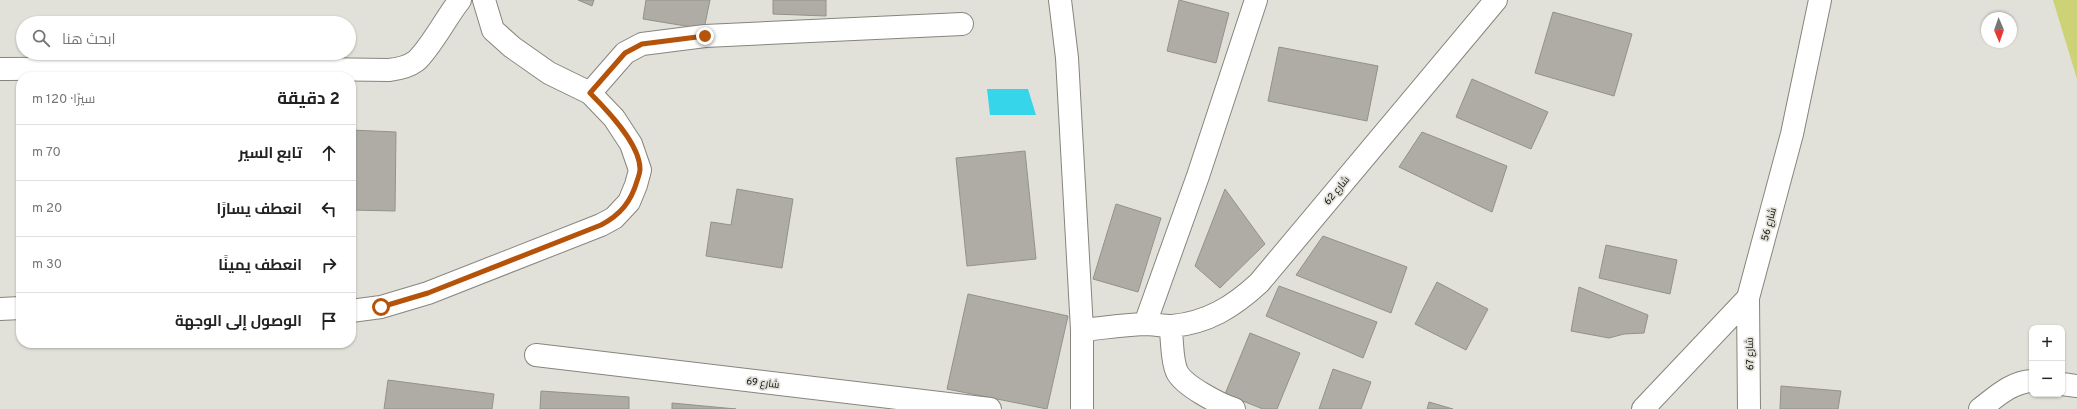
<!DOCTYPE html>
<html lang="ar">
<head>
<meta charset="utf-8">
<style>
  :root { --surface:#fff; --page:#f2f2f2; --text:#222; --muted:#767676; --line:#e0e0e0 }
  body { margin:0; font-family:Overpass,Cairo,sans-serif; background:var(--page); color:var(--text); direction:rtl }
  .controls { position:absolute; right:12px; bottom:12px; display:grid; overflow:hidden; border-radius:8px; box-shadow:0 1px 3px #0004 }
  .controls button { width:36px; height:36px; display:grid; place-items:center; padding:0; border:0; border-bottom:1px solid var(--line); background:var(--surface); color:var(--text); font:20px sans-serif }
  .compass { position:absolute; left:1981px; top:12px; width:36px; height:36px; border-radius:50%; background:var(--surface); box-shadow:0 1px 3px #0004; rotate:178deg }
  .stop { position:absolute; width:12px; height:12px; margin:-9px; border:3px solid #b45309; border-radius:50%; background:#fff }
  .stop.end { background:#b45309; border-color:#fff; box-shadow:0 1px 4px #0008 }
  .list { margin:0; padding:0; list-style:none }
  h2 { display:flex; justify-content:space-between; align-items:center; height:52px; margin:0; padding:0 16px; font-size:17px }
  h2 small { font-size:13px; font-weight:400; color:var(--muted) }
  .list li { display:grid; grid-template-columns:26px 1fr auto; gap:12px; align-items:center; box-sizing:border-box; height:56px; padding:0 16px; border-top:1px solid var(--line) }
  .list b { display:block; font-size:15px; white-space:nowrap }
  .list em { font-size:13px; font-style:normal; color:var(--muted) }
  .icon { flex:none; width:22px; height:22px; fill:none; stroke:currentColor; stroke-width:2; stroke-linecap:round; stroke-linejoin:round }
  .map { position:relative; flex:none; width:2077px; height:409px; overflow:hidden; direction:ltr }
  .search { position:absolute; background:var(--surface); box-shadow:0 1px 3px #0004; left:16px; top:16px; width:340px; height:44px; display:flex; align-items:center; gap:10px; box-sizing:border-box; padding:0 14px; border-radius:22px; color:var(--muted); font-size:15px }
  .panel { position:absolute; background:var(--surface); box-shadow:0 1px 3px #0004; left:16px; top:72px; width:340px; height:276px; border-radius:16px; direction:rtl }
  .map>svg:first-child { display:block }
  .green { fill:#cdd276 }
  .water { fill:#36d5ea }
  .building { fill:#aeaca5; stroke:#93928a }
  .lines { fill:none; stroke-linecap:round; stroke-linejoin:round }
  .minor-casing { stroke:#86857d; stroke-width:24 }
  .minor { stroke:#fff; stroke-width:22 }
  .route { stroke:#b45309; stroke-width:5 }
  .labels { text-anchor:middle; stroke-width:3.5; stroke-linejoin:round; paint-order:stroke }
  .street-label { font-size:10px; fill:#12110f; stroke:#e2e1d9 }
</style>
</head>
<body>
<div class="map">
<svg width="2077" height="409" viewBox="0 0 2077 409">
  <rect width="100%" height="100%" fill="#e2e1d9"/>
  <path class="green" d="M2053,0H2077V79Z"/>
  <path class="water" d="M987,89H1028L1036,115H990Z"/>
  <path class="building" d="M578,0H594L592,6Z
    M646,0H710L704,29L643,19Z
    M773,0H826V16L773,14Z
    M1179,0L1229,13L1216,63L1167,51Z
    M1553,12L1632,34L1614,96L1535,73Z
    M1279,47L1378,66L1367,121L1268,101Z
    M1472,79L1548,112L1531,149L1456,117Z
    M351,130L396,132L395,211L351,210Z
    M1422,132L1507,166L1492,212L1399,167Z
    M1025,151L1036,259L967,266L956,158Z
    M737,189L793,199L782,268L706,256L711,222L731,225Z
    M1225,189L1265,244L1220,288L1195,266Z
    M1116,204L1161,218L1138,292L1093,279Z
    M1323,236L1407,267L1391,313L1296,275Z
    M1606,245L1677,260L1670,294L1599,278Z
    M1437,282L1488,309L1466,350L1415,324Z
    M1279,286L1377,322L1363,358L1266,316Z
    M1579,287L1648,315L1644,333L1624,334L1609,338L1571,331Z
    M968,294L1068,316L1047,409L947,389Z
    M1250,333L1300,353L1277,409H1263L1225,394Z
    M1333,369L1371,382L1361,409H1319Z
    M388,380L494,394L492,409H384Z
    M1781,386L1841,391L1838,409H1780Z
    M541,391L629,397V409H540Z
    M1429,402L1453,409H1427Z
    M672,403L736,409H672Z"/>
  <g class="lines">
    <defs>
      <path id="minor" d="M1060,0L1067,58L1082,330V409
        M0,69L244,68L389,70C398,69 408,67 416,61C430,49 447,16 460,0
        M590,93L625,53L642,44L705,36L962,24
        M1748,298L1749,409
        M0,309L21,308
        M351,311L381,307L428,293L601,225L614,218L629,202L636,185L640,170L631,144L614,118L590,93L549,73L512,47L493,30L484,0
        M1145,324L1198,176L1256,0
        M1170,326C1173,340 1171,359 1177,372C1184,386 1219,404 1234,409
        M1082,330C1103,328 1123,325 1144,324C1153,324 1163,326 1172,326C1207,323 1233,307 1259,283L1496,0
        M536,355L990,409
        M2062,384L2077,386
        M1643,409L1748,298L1792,134L1820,0
        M1980,409C1996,397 2011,382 2032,381"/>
    </defs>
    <use href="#minor" class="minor-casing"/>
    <use href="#minor" class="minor"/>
  </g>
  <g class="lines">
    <path class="route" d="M381,307L428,293L601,225C620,215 631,202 637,181C638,178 640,173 640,169C640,144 607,110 590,93L625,53L642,44L705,36"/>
  </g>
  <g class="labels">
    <g class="street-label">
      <text transform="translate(1336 190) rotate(-50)" y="4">شارع 62</text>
      <text transform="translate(1768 224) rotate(-75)" y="4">شارع 56</text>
      <text transform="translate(1749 354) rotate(-91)" y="4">شارع 67</text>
      <text transform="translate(763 382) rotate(7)" y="4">شارع 69</text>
    </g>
  </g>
</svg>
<div class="controls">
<button>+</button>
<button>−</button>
</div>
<svg class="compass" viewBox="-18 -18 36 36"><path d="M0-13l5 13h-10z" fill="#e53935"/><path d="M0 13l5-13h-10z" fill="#767676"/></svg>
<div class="stop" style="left:381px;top:307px"></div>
<div class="stop end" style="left:705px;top:36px"></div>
<div class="search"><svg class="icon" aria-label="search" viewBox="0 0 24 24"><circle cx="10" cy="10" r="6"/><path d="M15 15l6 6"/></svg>ابحث هنا</div>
<section class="panel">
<h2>2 دقيقة<small>سيرًا · 120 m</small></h2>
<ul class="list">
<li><svg class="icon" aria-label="ahead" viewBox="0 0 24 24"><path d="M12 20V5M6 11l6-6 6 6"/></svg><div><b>تابع السير</b></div><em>70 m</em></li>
<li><svg class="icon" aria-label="left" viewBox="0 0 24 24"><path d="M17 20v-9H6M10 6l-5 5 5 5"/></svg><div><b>انعطف يسارًا</b></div><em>20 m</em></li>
<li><svg class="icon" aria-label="right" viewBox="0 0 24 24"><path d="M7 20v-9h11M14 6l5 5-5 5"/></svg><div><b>انعطف يمينًا</b></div><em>30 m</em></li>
<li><svg class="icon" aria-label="arrive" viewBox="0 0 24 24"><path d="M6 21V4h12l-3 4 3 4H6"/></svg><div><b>الوصول إلى الوجهة</b></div></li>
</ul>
</section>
</div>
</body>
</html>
